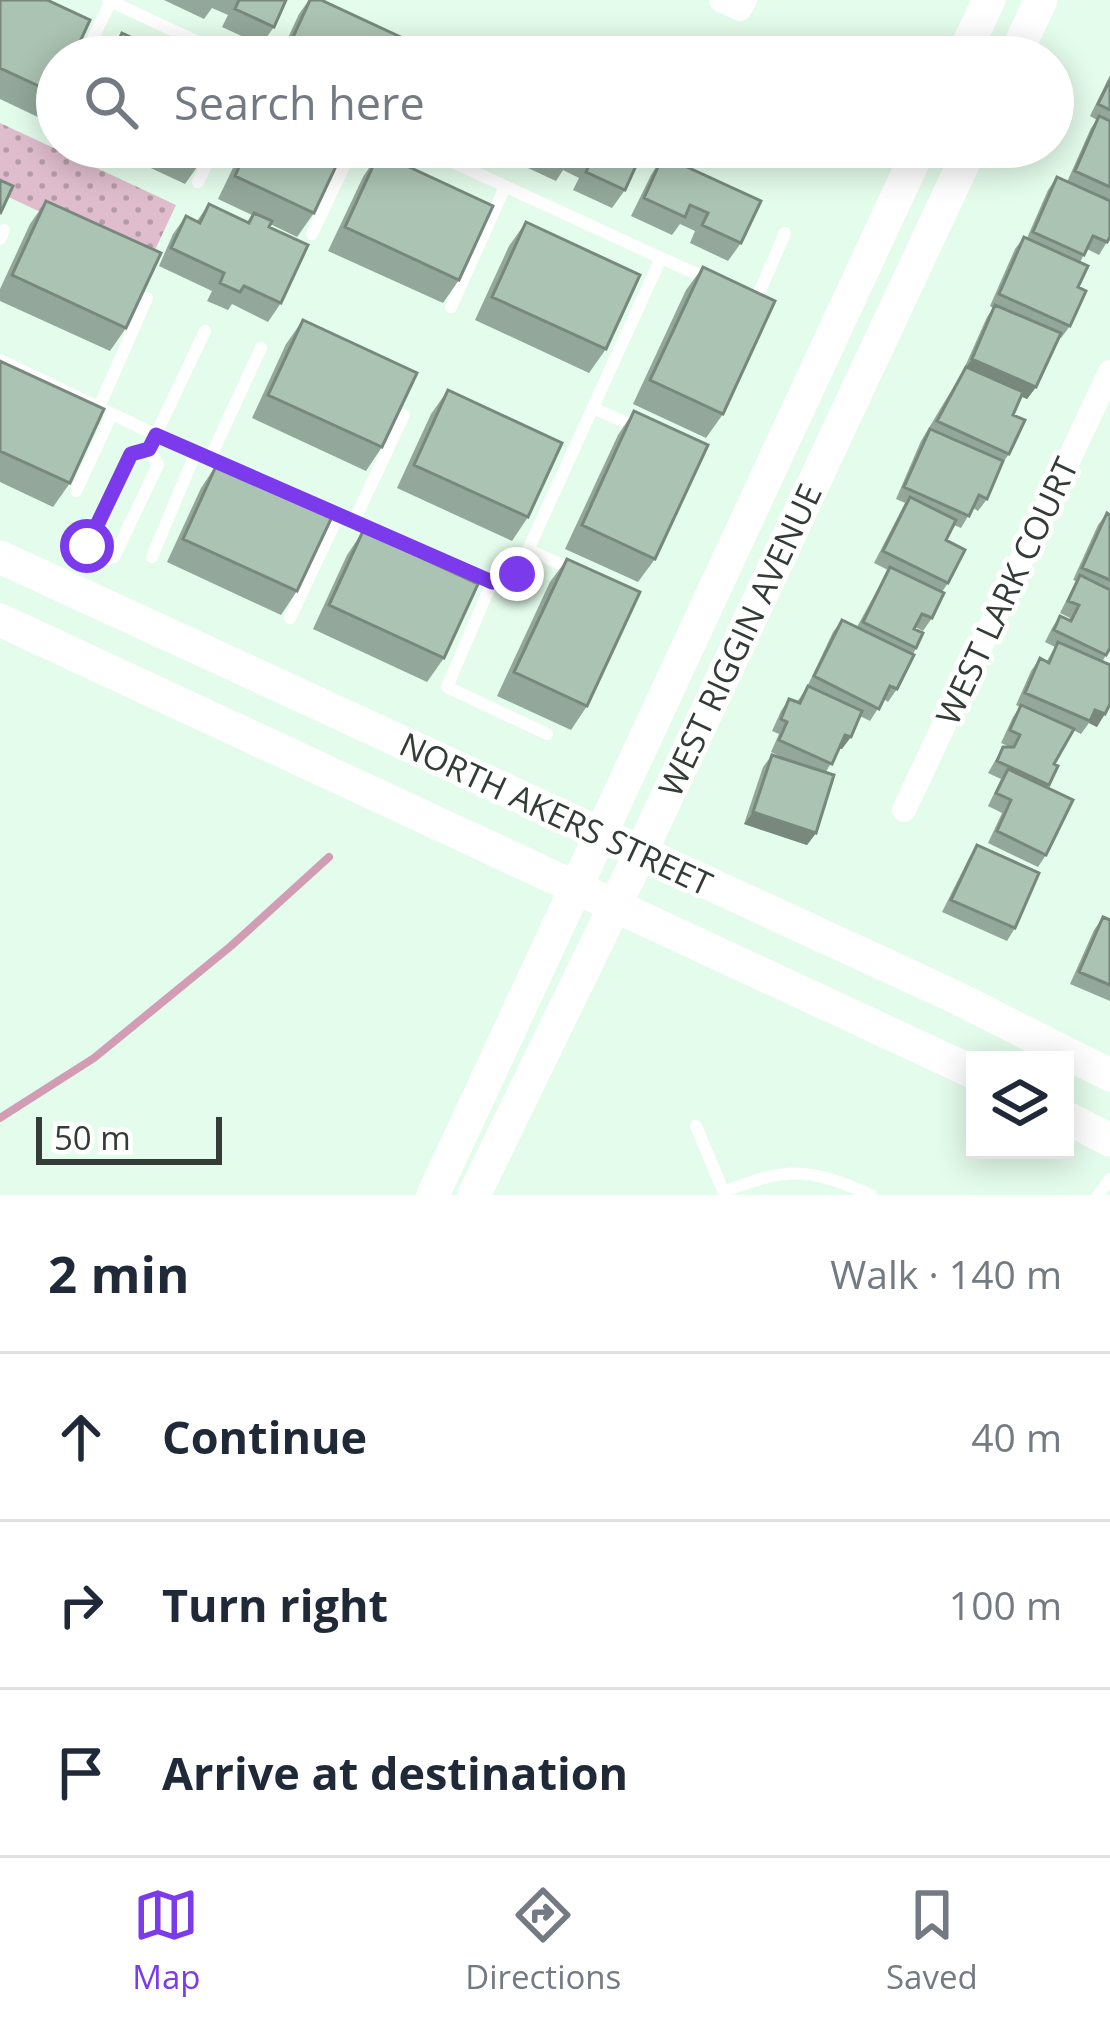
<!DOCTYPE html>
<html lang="en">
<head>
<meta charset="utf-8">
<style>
  :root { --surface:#fff; --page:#f2f2f3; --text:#1f2937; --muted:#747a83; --line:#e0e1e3; --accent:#7c3aed }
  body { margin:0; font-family:"Open Sans",sans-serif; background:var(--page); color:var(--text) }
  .controls { position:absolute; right:36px; bottom:36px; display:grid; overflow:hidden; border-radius:0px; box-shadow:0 6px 30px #0003 }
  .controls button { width:108px; height:108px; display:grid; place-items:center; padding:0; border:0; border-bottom:3px solid var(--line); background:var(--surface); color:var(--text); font:60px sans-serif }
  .scale { position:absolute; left:36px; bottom:30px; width:186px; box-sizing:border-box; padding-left:12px; border:6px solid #333c36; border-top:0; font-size:33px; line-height:42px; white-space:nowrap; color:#333c36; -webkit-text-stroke:9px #fff; paint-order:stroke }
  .stop { position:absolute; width:36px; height:36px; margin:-27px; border:9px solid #7c3aed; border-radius:50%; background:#fff }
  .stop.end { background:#7c3aed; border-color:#fff; box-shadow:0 3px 12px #0008 }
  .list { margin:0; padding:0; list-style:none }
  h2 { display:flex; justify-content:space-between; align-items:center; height:156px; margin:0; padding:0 48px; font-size:51px }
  h2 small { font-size:39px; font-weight:400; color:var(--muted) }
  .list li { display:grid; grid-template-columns:78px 1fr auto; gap:36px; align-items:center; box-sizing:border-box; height:168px; padding:0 48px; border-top:3px solid var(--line) }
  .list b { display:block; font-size:45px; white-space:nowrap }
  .list em { font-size:39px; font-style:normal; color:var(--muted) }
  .icon { flex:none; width:66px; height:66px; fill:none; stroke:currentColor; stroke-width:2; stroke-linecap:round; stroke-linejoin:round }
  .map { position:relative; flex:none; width:1110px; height:1195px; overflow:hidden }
  .search { position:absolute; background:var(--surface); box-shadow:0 6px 30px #0003; left:36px; right:36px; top:36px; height:132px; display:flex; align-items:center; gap:30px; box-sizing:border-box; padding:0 42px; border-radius:66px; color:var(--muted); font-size:45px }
  .sheet { height:660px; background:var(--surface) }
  nav { display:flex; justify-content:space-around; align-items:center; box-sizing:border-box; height:168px; border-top:3px solid var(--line); background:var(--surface); font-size:33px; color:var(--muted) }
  nav a { display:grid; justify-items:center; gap:6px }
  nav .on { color:var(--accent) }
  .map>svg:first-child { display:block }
  .green { fill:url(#green-dots) }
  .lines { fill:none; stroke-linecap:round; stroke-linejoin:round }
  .stream { stroke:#d19cb4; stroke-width:8 }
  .lane { stroke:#fff; stroke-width:12 }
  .street { stroke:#fff; stroke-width:24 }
  .secondary { stroke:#fff; stroke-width:33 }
  .wall { fill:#93a89a }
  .shaded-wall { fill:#78887d }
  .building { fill:#abc3b3; stroke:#78887d; stroke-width:3 }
  .route { stroke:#7c3aed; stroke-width:15 }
  .labels { text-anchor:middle; stroke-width:10; stroke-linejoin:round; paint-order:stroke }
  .street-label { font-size:33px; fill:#333c36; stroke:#fff }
</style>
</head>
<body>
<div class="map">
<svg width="1110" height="1195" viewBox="0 0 1110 1195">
  <defs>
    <pattern id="green-dots" width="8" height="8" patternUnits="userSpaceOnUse" patternTransform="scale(3)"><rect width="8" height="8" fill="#dfbdcc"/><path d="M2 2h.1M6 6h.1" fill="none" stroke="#b59ba6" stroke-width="1.8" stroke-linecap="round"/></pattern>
  </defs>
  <rect width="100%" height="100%" fill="#e4fceb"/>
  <path class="green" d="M0,123L176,205L149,263L0,193Z"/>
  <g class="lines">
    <path class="stream" d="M0,1118L94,1058L231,946L329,857"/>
    <path class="lane" d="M108,0L230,57
      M84,57L111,1
      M52,124L57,114
      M198,182L215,147
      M312,234L353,147
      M0,239L4,230
      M661,258L710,280
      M750,297L756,300L785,233
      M451,307L505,187
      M0,360L156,435L492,582L517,574L661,258L420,147
      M99,407L147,298
      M593,408L636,427
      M210,458L261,348
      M76,491L112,414
      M354,521L404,415
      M529,550L578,572
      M152,557L196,452
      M97,562L87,546L131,454L149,449L205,331
      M97,562L114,557L158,465L149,449
      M492,582L447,687L547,734
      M290,618L339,514
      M696,1126L725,1195
      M724,1192C786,1167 809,1167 871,1195
      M1098,1195L1110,1179"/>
    <path class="street" d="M721,0L740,9L745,0
      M904,810L1110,372"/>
    <path class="secondary" d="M962,57L989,0
      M1014,57L1041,0
      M0,557L953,996L1110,1075
      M0,620L975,1073
      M1065,1117L1110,1140
      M433,1195L920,147
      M474,1195L641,852L971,147"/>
  </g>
  <path class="wall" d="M0,0L57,92L40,118L0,99Z
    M164,0H286L274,27L261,45L222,27L228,15L212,8L204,19Z
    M309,0H321L402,57H285L280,55L299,14Z
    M122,33L173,57H105Z
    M1110,75V237L1099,255L1087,249L1080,262L1078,287L1070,326L1061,338H1059L1036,387L1027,399L1021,396L1013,415L1009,454L1002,464L987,499L978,511L973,508L961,528L954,525L946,540L948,583L942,592L932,618L923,631L915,627L916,648L897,689L888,702L884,699L870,721L860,716L842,749L839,748L826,772L816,833L807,845L744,824L763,767L772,755L787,760L771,752L779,734L772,731L781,711L789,699L797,702L806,689L833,632L842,620L857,627L888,570L874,563L905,503L896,499L921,441L963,371L987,317L993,308L990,306L1015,249L1024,237L1027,238L1048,190L1057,177L1067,182L1091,128L1097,120L1090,116Z
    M106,147H208L202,160L185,184Z
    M243,147H345L314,213L297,237L270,224L269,227L281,303L268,322L232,304L228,310L207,301L212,291L159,266L173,234L186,216L197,221L209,204L247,222L252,215L218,199Z
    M481,147H500L495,154Z
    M522,147H642L625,190L612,208L573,190L579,178L563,170L556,181L515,162Z
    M379,153L459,280L443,303L328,251L363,177Z
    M663,156L741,243L728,261L690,243L695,231L680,224L672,235L631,216L651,175Z
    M46,201L126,328L110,351L0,301V289L30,224Z
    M526,222L606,349L589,373L475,320L509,246Z
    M703,267L723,414L706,438L633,404L686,290Z
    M303,320L382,447L366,471L252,418L286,344Z
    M0,361L70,483L53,507L0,482Z
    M448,390L528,517L512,541L397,488L431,414Z
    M634,411L655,559L638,582L565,549L618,435Z
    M217,464L297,591L281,615L167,562L201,488Z
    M1107,513H1110V648L1102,662L1097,727L1089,723L1081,734L1073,730L1054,764L1058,766L1047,788L1046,855L1038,867L988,843L1002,813L988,806L1001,779L988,773L1003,747H1010L1001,743L1013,717L1020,707L1016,705L1031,671L1040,658L1047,661L1055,647L1045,642L1052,628L1060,616L1069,620L1070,618L1060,613L1076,581L1073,580L1098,525Z
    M363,531L444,658L427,682L313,629L347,555Z
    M567,559L587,706L571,730L497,696L550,582Z
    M977,845L1015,928L1007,941L942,912L969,858Z
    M1103,917L1110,920V1001L1070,984L1094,930Z"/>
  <path class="shaded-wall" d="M972,359L1036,387L1027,399L963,371Z
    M1095,710L1105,714L1097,727L1089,723Z
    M845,735L851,737L842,749L837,747Z
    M753,812L816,833L807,845L744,824Z"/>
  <path class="building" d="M0,0H47L90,20L73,57H57L56,94L0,68Z
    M239,0H286L274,27L235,9Z
    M310,0H321L409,41L402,57H354L356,52L339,44L333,56L293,37Z
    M122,33L173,57H111Z
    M430,49L448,57H426Z
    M1110,80V110L1098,104Z
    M1099,116L1110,121V187L1075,171Z
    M173,147H208L202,160Z
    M248,147H345L314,213L235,176Z
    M534,147H642L644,148L625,190L586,172L592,159L574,151L568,163Z
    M379,153L493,206L459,280L345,227Z
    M663,156L761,201L741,243L702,225L708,213L690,205L685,217L644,198Z
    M1057,177L1110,201V237L1107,242L1093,236L1084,255L1033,232Z
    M0,180L13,186L0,214Z
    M46,201L161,253L126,328L12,275Z
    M209,204L249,223L254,213L272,221L269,227L308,245L281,303L244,286L240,292L220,283L224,273L171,248L186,216L200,223Z
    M526,222L640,275L606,349L492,297Z
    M1024,237L1088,266L1078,287L1086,291L1070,326L999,294Z
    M703,267L775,301L723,414L650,380Z
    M995,305L1061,333L1036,387L972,359Z
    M303,320L417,373L382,447L268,395Z
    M0,361L104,409L70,483L0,451Z
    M966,367L1023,392L1013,415L1025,420L1009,454L937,421Z
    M448,390L562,443L528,517L414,465Z
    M634,411L708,445L655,559L582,525Z
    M930,429L1003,461L987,499L979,495L969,516L904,487Z
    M217,464L332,517L297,591L183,539Z
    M910,497L956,520L946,540L965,550L948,583L883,551Z
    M1107,513L1110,515V580L1082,568Z
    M363,531L478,584L444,658L329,605Z
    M567,559L640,592L587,706L514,672Z
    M890,567L944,593L932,618L922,614L914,629L923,633L916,648L863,622Z
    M1080,575L1110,590V648L1106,655L1054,630L1060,616L1071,621L1079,605L1068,601Z
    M842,620L914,655L897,689L890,686L879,709L814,676Z
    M1058,642L1110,665V704L1105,714L1095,710L1090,721L1025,693L1040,658L1049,663Z
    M808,686L862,711L851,737L845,735L832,764L779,740L787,722L781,719L789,699L800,703Z
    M1021,705L1074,729L1054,764L1058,766L1049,785L997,761L1003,747H1014L1020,735L1010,730Z
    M772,755L834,775L816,833L753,812Z
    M1008,769L1073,800L1046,855L997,831L1011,800L996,793Z
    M977,845L1039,873L1015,928L951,900Z
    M1103,917L1110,920V985L1079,972Z"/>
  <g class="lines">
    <path class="route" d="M87,546L131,454L149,449L156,435L492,582L517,574"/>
  </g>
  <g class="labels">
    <g class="street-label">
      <text transform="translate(1007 591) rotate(-65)" y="12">WEST LARK COURT</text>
      <text transform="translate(740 640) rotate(-65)" y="12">WEST RIGGIN AVENUE</text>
      <text transform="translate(556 814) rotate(25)" y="12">NORTH AKERS STREET</text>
    </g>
  </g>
</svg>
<div class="controls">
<button><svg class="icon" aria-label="layers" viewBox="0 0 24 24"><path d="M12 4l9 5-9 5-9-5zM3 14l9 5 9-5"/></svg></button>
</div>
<div class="scale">50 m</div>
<div class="stop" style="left:87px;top:546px"></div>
<div class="stop end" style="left:517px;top:574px"></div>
<div class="search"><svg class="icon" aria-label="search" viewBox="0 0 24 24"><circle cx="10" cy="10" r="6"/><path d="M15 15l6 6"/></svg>Search here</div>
</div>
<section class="sheet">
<h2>2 min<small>Walk · 140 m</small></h2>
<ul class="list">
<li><svg class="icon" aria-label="ahead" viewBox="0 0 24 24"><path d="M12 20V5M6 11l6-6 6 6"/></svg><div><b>Continue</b></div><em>40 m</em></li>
<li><svg class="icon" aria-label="right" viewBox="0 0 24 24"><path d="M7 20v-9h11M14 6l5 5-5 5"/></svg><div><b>Turn right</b></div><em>100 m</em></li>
<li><svg class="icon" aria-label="arrive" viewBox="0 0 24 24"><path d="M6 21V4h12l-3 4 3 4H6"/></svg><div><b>Arrive at destination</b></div></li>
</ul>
</section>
<nav>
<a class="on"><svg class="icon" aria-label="map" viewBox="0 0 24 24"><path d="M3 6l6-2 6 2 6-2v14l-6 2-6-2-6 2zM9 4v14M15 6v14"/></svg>Map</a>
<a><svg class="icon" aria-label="directions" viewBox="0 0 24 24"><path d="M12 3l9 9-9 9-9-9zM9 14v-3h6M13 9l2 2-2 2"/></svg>Directions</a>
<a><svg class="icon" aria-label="saved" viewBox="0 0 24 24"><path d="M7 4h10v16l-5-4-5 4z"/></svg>Saved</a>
</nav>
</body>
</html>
